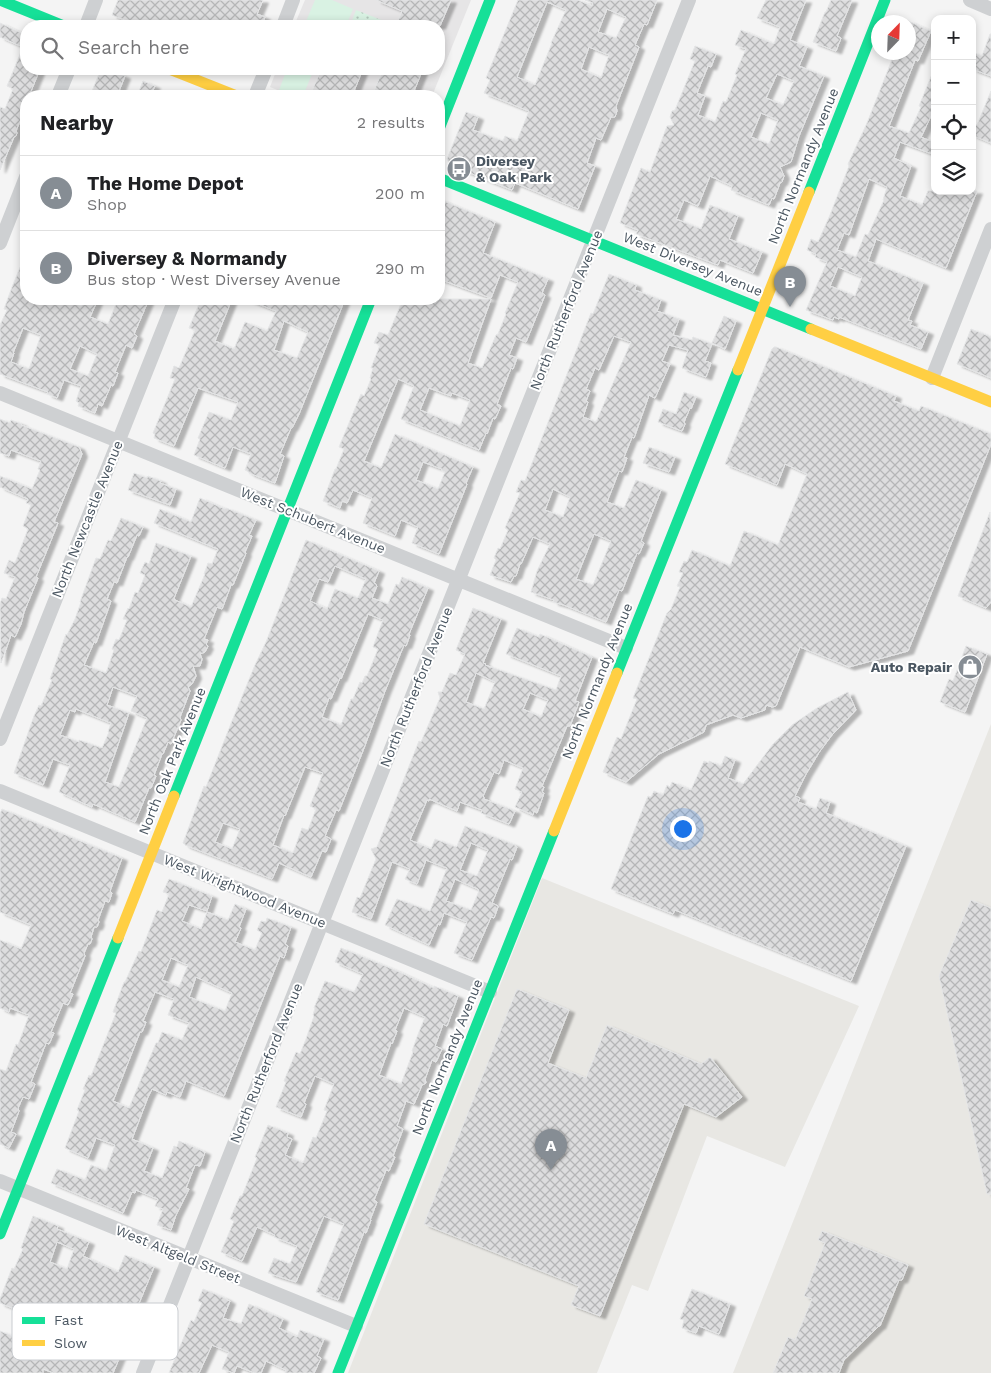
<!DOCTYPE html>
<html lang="en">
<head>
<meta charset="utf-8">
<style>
  :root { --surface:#fff; --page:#f2f2f2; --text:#202124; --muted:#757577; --line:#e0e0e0; --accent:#868d94 }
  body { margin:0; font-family:"Work Sans",sans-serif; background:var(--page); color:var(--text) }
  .controls { position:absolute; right:15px; top:15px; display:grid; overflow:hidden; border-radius:10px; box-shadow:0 2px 8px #0003 }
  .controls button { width:45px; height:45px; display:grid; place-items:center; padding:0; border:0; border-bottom:1px solid var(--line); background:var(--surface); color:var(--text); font:25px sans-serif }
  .compass { position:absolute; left:871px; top:15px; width:45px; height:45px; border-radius:50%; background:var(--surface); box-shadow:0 2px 8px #0003; rotate:23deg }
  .you { position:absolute; left:682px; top:828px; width:18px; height:18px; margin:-12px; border:4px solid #fff; border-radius:50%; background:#1a73e8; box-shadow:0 0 0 8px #1a73e833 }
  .badge { display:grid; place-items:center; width:32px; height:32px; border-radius:50%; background:var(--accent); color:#fff; font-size:16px; font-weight:700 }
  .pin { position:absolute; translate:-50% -41px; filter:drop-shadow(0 1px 2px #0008) }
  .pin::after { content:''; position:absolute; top:26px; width:18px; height:15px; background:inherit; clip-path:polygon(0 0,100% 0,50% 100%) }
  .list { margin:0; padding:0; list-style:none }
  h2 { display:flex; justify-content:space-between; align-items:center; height:65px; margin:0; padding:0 20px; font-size:21px }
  h2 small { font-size:16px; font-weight:400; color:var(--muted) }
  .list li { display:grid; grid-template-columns:32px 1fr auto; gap:15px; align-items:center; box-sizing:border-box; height:75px; padding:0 20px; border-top:1px solid var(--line) }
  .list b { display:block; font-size:19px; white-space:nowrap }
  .list p { margin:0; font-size:16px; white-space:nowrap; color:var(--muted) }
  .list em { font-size:16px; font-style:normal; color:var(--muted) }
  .icon { flex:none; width:28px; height:28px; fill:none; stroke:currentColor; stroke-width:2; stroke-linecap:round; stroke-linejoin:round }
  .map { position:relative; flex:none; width:991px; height:1373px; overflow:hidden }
  .search { position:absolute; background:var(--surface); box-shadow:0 2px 8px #0003; left:20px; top:20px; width:425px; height:55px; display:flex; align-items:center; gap:12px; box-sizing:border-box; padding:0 18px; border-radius:20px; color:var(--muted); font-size:19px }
  .panel { position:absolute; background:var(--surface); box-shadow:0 2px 8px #0003; left:20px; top:90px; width:425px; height:215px; border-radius:20px }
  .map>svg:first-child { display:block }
  .commercial { fill:#e8e7e3 }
  .education { fill:#e6e5e6 }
  .green { fill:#d9f2e3 }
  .park { fill:url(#park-dots) }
  .building { fill:url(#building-cross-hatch); stroke:#e5e6e7; fill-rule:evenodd; filter:url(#shadow) }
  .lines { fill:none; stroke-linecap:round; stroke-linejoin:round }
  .street { stroke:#ced0d2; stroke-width:14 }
  .fast { stroke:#16e098; stroke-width:11 }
  .slow { stroke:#ffcf43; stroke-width:11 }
  .labels { text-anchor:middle; stroke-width:4; stroke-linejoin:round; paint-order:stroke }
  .poi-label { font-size:14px; font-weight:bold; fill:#4a5661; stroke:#fff; text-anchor:start }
  .street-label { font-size:14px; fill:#4a5661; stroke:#fff }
  .key { fill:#fff; stroke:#c9ccd0; stroke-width:1 }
  .key-label { font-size:14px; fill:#4a5661 }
</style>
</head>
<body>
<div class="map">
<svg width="991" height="1373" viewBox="0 0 991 1373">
  <defs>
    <pattern id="park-dots" width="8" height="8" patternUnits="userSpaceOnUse" patternTransform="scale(1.25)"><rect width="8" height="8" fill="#d9f2e3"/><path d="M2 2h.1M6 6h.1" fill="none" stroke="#b2c7bb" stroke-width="1.8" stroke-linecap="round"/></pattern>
    <pattern id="building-cross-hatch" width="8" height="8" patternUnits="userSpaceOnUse" patternTransform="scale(1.25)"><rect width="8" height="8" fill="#ddddde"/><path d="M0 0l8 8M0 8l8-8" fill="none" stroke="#b5b6b7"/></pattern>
    <filter id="shadow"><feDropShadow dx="5.5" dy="3" stdDeviation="1" flood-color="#0004"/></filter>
  </defs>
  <rect width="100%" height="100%" fill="#f4f4f4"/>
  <path class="commercial" d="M991,724V1373H733L884,992Z
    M542,878L859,1006L785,1167L707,1136L648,1291L632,1285L597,1373H348Z"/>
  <path class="education" d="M305,0H471L432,96H292L270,87L277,69H439V26H294Z"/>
  <path class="green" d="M315,0H332L353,9L346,26H304Z
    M287,69H314L303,96H295L279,90Z"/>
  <path class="park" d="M356,10L384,21L382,26H350Z"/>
  <path class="building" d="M118,0H263L257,14L265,17L262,26H140L112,15Z
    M376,0H451L440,26H396L402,11Z
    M518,0H578L592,6L593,3L585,0H657L647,25L644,24L635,45L639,47L616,106L617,111L615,117H611L601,140L596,138L587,163L595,166L578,209L515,183L512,190L450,165L447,159L466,112L478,117L473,130L503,141L505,136L517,141L529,111L484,93L490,80L486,78ZM547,2L566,10L551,43H552L535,85L517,77ZM607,9L626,17L616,38L598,32ZM589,47L609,55L601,78L581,69Z
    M766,0H806L790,40L807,47L799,66L824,76L799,136L791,162L780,167L784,176L782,182L780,183L774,199L772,198L769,205L731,190L732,186L710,176L698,206L684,200L676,219L701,229L710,205L738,216L729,239L762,252L753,273L720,260L718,265L636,234L638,230L620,223L641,168L650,172L667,126L674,125L670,117L672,111L675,110L695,61L690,59L695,46L716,54L711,67L708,66L697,93L705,96L698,115L715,122L723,101L726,102L737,75L735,74L746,49L735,45L741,30L774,44L780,27L757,18ZM777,74L794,81L783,105L766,98ZM761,113L778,120L769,144L751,137Z
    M831,0H852L837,36L841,38L836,51L813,42L825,12H826Z
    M908,21L931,31L918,61L915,60L889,126L909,133L921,107L919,106L935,67V104L932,114L921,137L935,143V155L900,142L894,158L911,166L900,196L922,205L928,191H977L946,268L876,239L868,261L923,283L908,320L912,321L910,325L928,332L921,349L839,317V319L834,317L833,320L806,310L827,262L815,257L816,254L807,250L811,239L818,242L830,215L849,166L848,164L867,123L895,52H908ZM869,179L887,187L883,200H884L868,235L865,234L856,257L837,250L844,233L849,235ZM838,267L862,277L855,296L830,286Z
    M0,23L26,35V69H40L29,96H26V107L16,131L17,133L16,136L14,137L0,170V107L5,109L13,89L7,86L23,47L0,37Z
    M990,34H991V76L972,69V52L982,56Z
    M101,69H107L125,76L117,96H90Z
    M321,69H363L352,96H310Z
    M383,69H423L412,96H372Z
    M143,81L155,86L150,96H145L138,94Z
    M991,91V143L972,135V124L977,125Z
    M439,199L495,222L483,253L548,279L542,293L545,295L526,342L516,338L509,355L517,358L513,369L511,368L497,404L501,406L495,419L493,418L487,434L486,433L479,450L401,419L414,386L398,379L364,461L381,468L395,434L473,467L466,483L467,484L439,554L412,543L418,527L401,520L395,536L363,523L372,498L353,490L347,503L342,501L340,508L323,501L335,469H336L344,449L339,447L361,394L364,396L371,379L370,378L373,368H371L380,345L374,343L379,332L388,335L403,299H491L468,363L482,368L496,335L498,334L506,314L505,313L518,282L500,275L491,298L439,279ZM429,388L451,396L452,393L470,400L460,426L420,410ZM423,462L442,469L441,470L445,472L438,489L416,480Z
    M26,253V299H62L81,306L84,299H98L90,317L108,324L118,299H149L134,334L137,336L132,348L126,345L115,372L118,373L113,386L111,385L102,406L98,404L95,413L78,406L79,403L76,401L81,386L64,380L57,398L47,394L48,392L0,374V325L7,310L4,309L12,287ZM23,328L41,335L29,369L11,362L14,353H13ZM80,346L97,354L88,376L70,369Z
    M609,274L636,285L635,290L661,300L657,311L679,319L673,335L692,340L693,337L712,344L705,361L711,363L706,377L682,368L688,350L669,345L662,361L670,364L655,398L649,395L634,438L632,437L624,457L627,458L622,472L619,471L607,502L624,508L636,480L661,490L641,541L644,543L639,554L637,553L622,591L619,590L606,622L564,605L553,602L554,600L531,592L537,571L550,544L533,537L521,564H520L516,576H514L511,582L490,575L496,560L494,558L498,548L500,549L508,530L505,528L520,493L516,492L521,480L525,481L591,313L593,314ZM614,336L631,342L596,422L583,417L588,402L586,401L590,391L586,389L595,368L599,370ZM553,489L570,497L563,517L545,510ZM594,534L611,541L593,585L576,579Z
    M201,299H232L215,341L234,349L245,322L267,331L276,311L246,299H345L299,414L292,428H291L280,454L284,456L275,483L249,473V472L245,470L251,454L233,447L225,468L194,455L200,439L198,438L209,412L231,420L238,402L198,388L174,446L154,438L155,434L153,433L175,379L170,378L174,366L179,368L195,330L189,328ZM284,321L308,332L297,358L274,350Z
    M724,316L736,321L725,349L712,343Z
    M971,329L991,337V378L957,364Z
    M774,347H776L896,396L894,401L919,411L921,406L991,434V444L908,651L849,667L800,647L776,706L772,707L766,705L765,710L741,718L733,715L706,725L704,732L659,754L626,782L603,772L617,737L621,739L637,699L633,698L667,613L671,609L680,587L677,586L683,573L679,572L684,561L687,562L692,550L730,566L744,531L778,545L807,474L785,464L777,485L725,464L772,349Z
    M684,392L696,397L691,409L690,408L684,422L685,424L682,431L658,422L663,409L676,414Z
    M0,419L10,423L11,420L22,424L21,425L79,447L82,454L54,522L58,523L36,577L38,578L24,612L21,624L15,637L11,635L1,663L0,604L2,598L6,599L15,577L4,573L9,560L15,563L28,529L23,526L31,505L26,503L28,499L0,487V476L32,489L40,470L38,469L41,461L11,450L9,456L0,453Z
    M649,447L675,457L669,472L643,463Z
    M134,473L147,478L148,476L161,481L160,483L176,489L170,505L128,490Z
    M200,498L225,509L226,508L256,520L249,535L252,536L245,552L246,553L233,585H231L222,609L217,607L204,639L208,640L206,644L208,646L205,652L200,654L202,659L200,666H193L196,676L192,684L188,687L190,691L180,717L181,720L171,744L168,742L163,754H162L154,775L156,776L151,788H149L135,822L93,804L92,807L59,792L70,765L53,759L43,785L14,773L34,716L39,705L41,706L52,680L50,679L66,634L67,635L75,619L81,602H80L96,558L100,559L108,540L111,541L121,518L143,527L139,536L137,535L128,557H127L117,583L114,582L107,599L111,601L96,643L94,642L84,665L106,673L114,650L112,649L116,639L119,640L127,620L123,619L128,608L129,609L135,592L138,593L145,575L140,573L145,562L149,564L156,543L191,556L174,598L175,600L191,607L205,574H204L208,563L212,564L218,549L154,523L160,509L191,522ZM113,687L137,696L131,711L147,718L119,787L105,782L129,713L107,705ZM76,709L111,723L108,732H109L102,748L79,740V742L60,735L70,710L75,712Z
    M990,512L991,602L986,608L958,596Z
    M306,540L379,571L374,583L376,584V585L377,586L372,598L388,604L396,584L399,585L402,577L428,588L409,634L410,635L406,646L404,645L385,691L364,748L339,811L336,810L325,836L331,839L326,852L322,851L311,877L279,863L272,879L185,845V844L183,843L204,786L206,787L232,721L255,665L266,642ZM335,566L366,579L358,598L335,589L327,609L310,601L319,579L328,582ZM368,614L383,620L373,647L378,649L367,676H365L362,683L360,682L353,699H351L341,725L322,717L329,698L331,699L340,678L341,679ZM305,767L323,773L310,806L316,809L308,830L302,828L293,853L273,845L284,815L285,816ZM223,823L240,829L232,849L215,842Z
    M473,608L501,619L483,663L486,664L485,665L556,690L561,676L506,654L517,628L539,637L540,634L592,657L575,701L579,702L570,726H567L542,786L544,787L542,792L544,793L537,813L534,811L533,815L515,807L522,792L515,789L523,768L504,760L499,774L494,772L483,796L484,797V799L515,811L509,824L481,813L482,810L460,802L457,811L429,799V801L427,800L410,840L431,849L435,839L456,847L457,846L465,826L515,845V846L517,847L512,860L510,859L492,903L498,906V907L494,918L491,917L472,960L454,953L467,922L444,913L440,925L438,924L429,945L385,925L397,899L430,911L447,868L426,860L417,884L405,879L410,869L392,862L371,919L352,912L357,897L360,898L376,859L371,849L377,847L419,741L421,742L440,698L438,692H442L450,673L456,675L465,654L456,650ZM476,673L495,682L484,709L466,702ZM530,693L548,700L541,717L523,709ZM471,843L488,850L477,876L460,870ZM455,879L478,889L479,891L471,910L446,901Z
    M966,646L987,654L965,712L940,702L949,679L953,681Z
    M848,692L856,710L832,735L820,751L806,774L795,796L800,798L798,802L816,809L820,798L830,802L826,813L906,846L851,981L675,910L673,914L611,889L648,796L651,797L654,791L663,795L667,785L670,787L672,782L691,790L704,761L709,763V761L721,766L725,756L735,760L728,778L743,784L773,744L792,725L817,708Z
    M2,809L122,858L110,891L112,893L109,902L105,901L98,920L99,922L97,927H94L91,937L92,939L90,944H88L84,953L85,956L70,993L73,994L68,1005L63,1003L51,1032L54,1033L49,1044L46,1043L31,1082L35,1084L29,1099L23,1097L18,1108L19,1111L11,1132L16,1134L9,1148L0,1144V1069L6,1071L16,1044L18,1045L29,1015L10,1008L9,1012L0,1008V940L21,949L31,925L0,912V814Z
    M169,879L212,896L207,911L189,905L182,921L201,929L207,912L228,920L235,904L246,909L239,927L241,928L235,942L255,950L262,933L257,930L261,921L266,922L267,918L291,927L285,944L288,946L284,958L280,956L224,1096L186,1081L180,1097L167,1092L166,1095L152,1089L148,1097L132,1139L153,1148L144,1171L162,1178L174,1146L177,1147L179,1141L205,1152L200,1166L195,1165L186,1188L189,1189L176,1215L171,1230L157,1225L163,1209L155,1206L158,1199L136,1190L135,1193L132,1192L123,1213L51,1183L57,1169L85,1180L91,1165L106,1171L115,1145L96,1138L88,1158L65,1148L79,1111L77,1110L85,1090L83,1089L89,1075L91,1076L116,1013L113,1012L124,982H125L139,951L141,952L157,910L162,912L169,894L163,892ZM171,958L188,965L179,987L162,980ZM196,977L232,993L225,1011L189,997ZM155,992L174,999L168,1015L189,1023L182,1040L162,1032L158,1043H156L129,1108L113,1101L140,1032H142L146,1022L143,1021Z
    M971,900L991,908V1194H987L939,976Z
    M341,948L395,970L434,988V986L458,996L447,1026L443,1024L435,1046L442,1049L436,1062L432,1060L425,1079L426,1083L422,1085L414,1104L406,1101L397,1126L403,1129L393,1156L395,1157L389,1171L386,1170L374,1200L377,1202L370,1220H371L366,1233L364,1232L338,1300L316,1292L344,1224L324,1216L296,1282L268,1273L274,1258L290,1264L297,1246L274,1237L275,1235L257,1227L242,1261L221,1252L234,1221L230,1219L240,1196H242L257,1158L255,1157L268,1125L288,1133L287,1137L292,1139L285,1155L303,1163L313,1137L316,1138L327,1111L324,1110L334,1084L315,1076L304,1103L306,1104L301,1117L276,1107L286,1082L284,1081L296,1052L300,1054L306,1039L314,1016L313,1015L315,1008H314L325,981L354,992L363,974L335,962ZM404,1008L425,1017L417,1037L412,1051L413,1052L401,1084L379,1075L391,1043L392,1044L397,1031L395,1030Z
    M517,989L569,1010L548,1063L586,1078L607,1025L701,1064L710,1057L742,1097L716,1117L684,1104L600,1316L571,1305L579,1286L424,1224Z
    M33,1216L58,1226L57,1229L89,1242L83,1256L118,1272L125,1255L154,1267L125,1337H126L125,1340L126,1342L113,1373H54L43,1369V1373H0V1331L28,1342L37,1318L0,1303V1299L12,1268L14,1269L23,1249L21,1248ZM57,1242L74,1249L67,1269L50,1262Z
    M822,1231L908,1265L902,1280H899L880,1326H879L844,1360L839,1373H773L788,1337L795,1340L812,1299L804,1296L825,1243L818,1240Z
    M203,1289L227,1299V1300L230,1301L223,1318L241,1324L249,1304L283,1319L279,1328L297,1337L300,1330L324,1339L317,1356L321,1358L314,1373H285L286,1370L266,1361L261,1373H255L237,1366L234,1373L222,1369L229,1352L212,1345L199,1373H169L191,1320L194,1322L202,1303L198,1301Z
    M692,1289L730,1304L719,1334L699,1326L696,1333L682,1328L684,1320L680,1319Z"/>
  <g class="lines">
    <path class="street" d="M970,0L991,9
      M86,26L96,0
      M283,26L293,0
      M58,96L69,69
      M255,96L266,69
      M0,243L26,177
      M932,378L991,229
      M0,393L626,648
      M0,739L175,299
      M0,791L490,992
      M0,1181L356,1326
      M143,1373L689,0"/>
    <path class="fast" d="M0,0L64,26
      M439,129L490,0
      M439,178L811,329
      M809,192L885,0
      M617,673L738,370
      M174,796L371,299
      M0,1234L118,938
      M338,1373L554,831"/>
    <path class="slow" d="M169,69L237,96
      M811,329L991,402
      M738,370L809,192
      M554,831L617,673
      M118,938L174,796"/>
  </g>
  <defs>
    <symbol id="bus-disc" viewBox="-11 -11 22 22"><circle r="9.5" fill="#868d94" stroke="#fff"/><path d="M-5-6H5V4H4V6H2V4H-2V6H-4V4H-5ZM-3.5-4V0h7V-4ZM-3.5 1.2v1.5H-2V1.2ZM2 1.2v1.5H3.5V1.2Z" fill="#fff"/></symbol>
    <symbol id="shop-disc" viewBox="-11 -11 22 22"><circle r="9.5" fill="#868d94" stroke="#fff"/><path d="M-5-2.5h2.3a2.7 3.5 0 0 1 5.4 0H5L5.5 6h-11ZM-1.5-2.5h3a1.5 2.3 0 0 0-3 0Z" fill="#fff"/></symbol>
  </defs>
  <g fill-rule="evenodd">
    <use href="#bus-disc" x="445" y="155" width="28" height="28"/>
    <use href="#shop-disc" x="956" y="653" width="28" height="28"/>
  </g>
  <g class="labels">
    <g class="poi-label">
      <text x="476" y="166">Diversey<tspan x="476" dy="16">&amp; Oak Park</tspan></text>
      <text x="952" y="672" text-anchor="end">Auto Repair</text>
    </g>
    <g class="street-label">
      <text transform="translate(803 166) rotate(-68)" y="5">North Normandy Avenue</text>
      <text transform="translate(693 264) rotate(22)" y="5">West Diversey Avenue</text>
      <text transform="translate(566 310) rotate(-68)" y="5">North Rutherford Avenue</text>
      <text transform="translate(87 519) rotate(-68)" y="5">North Newcastle Avenue</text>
      <text transform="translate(313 520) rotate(22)" y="5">West Schubert Avenue</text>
      <text transform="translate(597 681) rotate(-68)" y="5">North Normandy Avenue</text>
      <text transform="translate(416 687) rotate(-68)" y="5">North Rutherford Avenue</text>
      <text transform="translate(172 761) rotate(-68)" y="5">North Oak Park Avenue</text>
      <text transform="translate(245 891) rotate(22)" y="5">West Wrightwood Avenue</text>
      <text transform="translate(447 1057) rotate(-68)" y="5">North Normandy Avenue</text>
      <text transform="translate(266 1063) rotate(-68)" y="5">North Rutherford Avenue</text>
      <text transform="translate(178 1254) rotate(22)" y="5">West Altgeld Street</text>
    </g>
  </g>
  <rect x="12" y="1303" width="166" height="57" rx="8" class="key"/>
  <rect x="22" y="1317" width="23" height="7" fill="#16e098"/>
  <rect x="22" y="1340" width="23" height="6" fill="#ffcf43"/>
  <g class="key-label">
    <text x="54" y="1325">Fast</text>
    <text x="54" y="1348">Slow</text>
  </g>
</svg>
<div class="controls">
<button>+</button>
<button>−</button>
<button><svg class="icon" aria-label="locate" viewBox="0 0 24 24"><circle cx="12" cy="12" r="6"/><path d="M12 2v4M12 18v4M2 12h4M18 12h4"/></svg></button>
<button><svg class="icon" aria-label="layers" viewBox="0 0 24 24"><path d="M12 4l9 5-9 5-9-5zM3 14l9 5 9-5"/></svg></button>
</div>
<svg class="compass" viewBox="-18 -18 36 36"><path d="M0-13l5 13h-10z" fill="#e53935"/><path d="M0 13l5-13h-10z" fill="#757577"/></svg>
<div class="you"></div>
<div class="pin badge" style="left:551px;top:1170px">A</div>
<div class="pin badge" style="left:790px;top:307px">B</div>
<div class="search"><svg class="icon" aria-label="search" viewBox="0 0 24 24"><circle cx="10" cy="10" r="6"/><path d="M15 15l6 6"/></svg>Search here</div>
<section class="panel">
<h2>Nearby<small>2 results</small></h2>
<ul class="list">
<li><span class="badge">A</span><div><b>The Home Depot</b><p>Shop</p></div><em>200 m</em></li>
<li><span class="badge">B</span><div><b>Diversey &amp; Normandy</b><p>Bus stop · West Diversey Avenue</p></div><em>290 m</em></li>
</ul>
</section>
</div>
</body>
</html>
